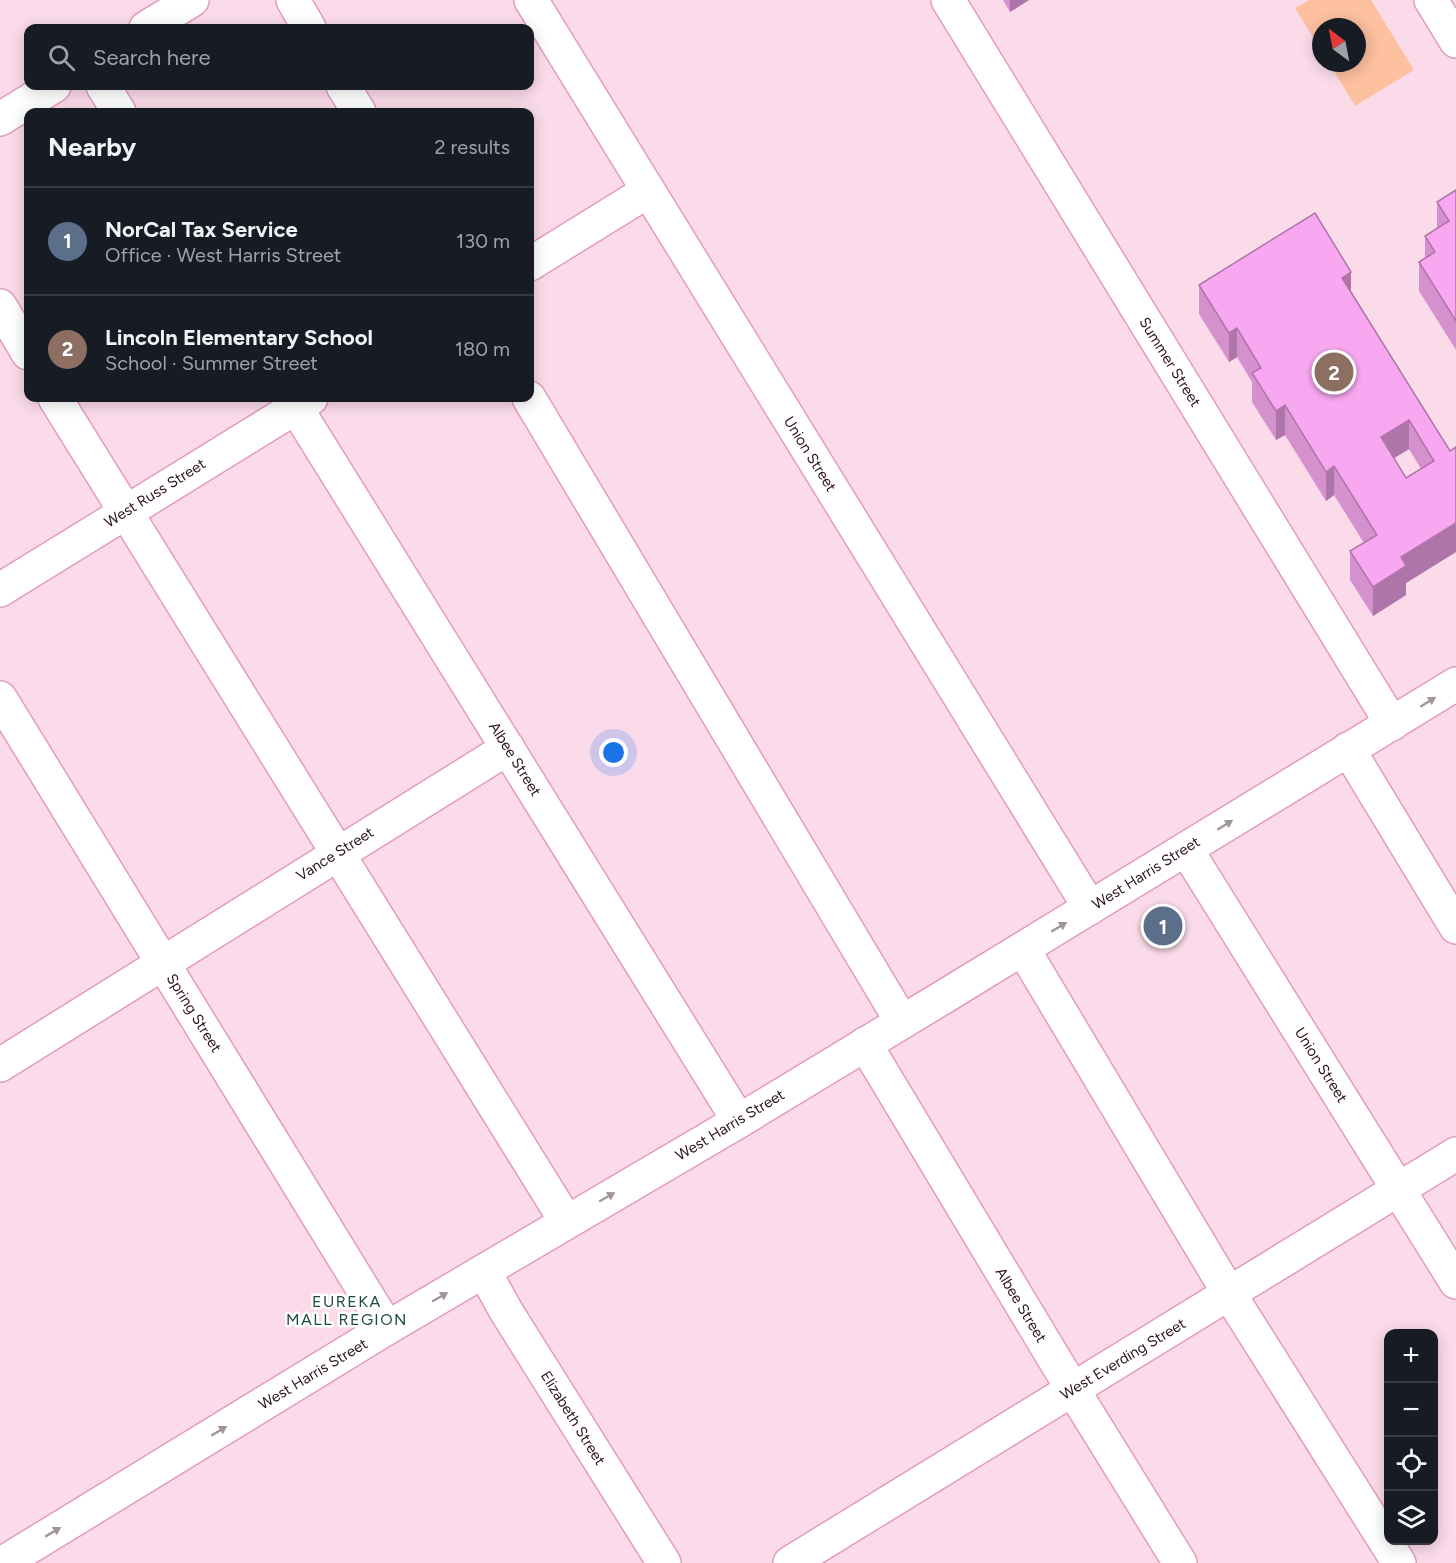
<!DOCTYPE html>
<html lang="en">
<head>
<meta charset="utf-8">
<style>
  :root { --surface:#171b24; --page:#20242c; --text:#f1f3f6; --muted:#9ea1a6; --line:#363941; --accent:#0f766e }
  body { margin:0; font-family:Figtree,sans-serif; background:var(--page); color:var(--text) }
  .controls { position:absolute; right:18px; bottom:18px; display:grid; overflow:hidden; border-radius:12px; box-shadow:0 3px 15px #0003 }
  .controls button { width:54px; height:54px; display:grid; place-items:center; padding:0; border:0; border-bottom:2px solid var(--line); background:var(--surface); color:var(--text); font:30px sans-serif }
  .compass { position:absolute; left:1312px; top:18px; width:54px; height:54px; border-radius:50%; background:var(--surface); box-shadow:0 3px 15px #0003; rotate:328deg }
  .you { position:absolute; left:614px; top:753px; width:21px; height:21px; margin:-15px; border:4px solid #fff; border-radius:50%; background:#1a73e8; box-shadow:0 0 0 9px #1a73e833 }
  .badge { display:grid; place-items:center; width:39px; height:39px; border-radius:50%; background:var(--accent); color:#fff; font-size:20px; font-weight:700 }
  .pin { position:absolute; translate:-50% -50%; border:3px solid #fff; box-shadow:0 2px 6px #0006 }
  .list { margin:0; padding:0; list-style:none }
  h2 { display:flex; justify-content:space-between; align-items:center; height:78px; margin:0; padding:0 24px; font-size:26px }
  h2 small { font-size:20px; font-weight:400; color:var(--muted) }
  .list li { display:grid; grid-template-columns:39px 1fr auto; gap:18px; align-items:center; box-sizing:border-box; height:108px; padding:0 24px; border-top:2px solid var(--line) }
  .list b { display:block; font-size:22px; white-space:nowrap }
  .list p { margin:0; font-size:20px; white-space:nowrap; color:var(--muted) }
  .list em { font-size:20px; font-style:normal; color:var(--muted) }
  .icon { flex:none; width:33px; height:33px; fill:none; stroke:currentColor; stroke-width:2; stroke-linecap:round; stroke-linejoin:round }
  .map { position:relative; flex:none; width:1456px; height:1563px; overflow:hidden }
  .search { position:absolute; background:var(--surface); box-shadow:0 3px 15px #0003; left:24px; top:24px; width:510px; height:66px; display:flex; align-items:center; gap:15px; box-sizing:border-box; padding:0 21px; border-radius:12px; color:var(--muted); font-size:22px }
  .panel { position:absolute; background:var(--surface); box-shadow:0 3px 15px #0003; left:24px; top:108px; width:510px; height:294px; border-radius:12px }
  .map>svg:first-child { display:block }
  .green { fill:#fdc1a0 }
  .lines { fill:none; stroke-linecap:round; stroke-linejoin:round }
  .minor-casing { stroke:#e49bbd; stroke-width:36 }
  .major-casing { stroke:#e49bbd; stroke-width:36 }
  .minor { stroke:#fff; stroke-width:33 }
  .major { stroke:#fff; stroke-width:33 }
  .wall { fill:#d590ce; fill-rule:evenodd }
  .shaded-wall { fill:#ae76a8 }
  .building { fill:#f8a8f0; stroke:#ae76a8; stroke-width:1.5; fill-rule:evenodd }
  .oneway { fill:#a1959b }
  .labels { text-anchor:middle; stroke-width:5; stroke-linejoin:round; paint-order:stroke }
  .street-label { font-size:15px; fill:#2e1321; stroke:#fff }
  .neighbourhood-label { font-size:16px; letter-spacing:1.5px; fill:#1b4d3e; stroke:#fff }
</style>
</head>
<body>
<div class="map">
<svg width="1456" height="1563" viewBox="0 0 1456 1563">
  <rect width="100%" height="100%" fill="#fbdbe9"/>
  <path class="green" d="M1309,0H1371L1414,70L1355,106L1329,63H1357V27H1321V50L1295,8Z"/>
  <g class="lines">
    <defs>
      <path id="minor" d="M293,0L309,28
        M531,0L1090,908
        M948,0L1392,724
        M1431,0L1456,41
        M103,86L119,112
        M343,86L359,112
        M530,264L648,191
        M0,306L28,353
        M55,398L566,1221
        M290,398L739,1121
        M529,398L902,1022
        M0,590L311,398
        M0,698L387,1328
        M1348,749L1456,927
        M1186,849L1456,1282
        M1023,949L1230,1295L1399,1563
        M865,1044L1073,1390L1180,1563
        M0,1065L508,748
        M484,1271L506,1311L664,1563
        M790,1563L1456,1154"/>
      <path id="major" d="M146,28L192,0
        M0,119L54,86
        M3,1563L387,1328L739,1121L955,990L1456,684"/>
    </defs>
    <use href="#minor" class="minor-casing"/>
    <use href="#major" class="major-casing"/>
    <use href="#minor" class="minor"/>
    <use href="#major" class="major"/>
  </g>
  <path class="wall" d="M1003,0H1029L1010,12Z
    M1456,190V350L1419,291V262L1425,258V236L1437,228V202Z
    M1199,285L1351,291L1450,451L1456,447V552L1406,583V595L1373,616L1350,580V551L1364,543L1334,495L1326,501L1285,435L1276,440L1252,402V382L1237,357L1229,362L1199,314ZM1409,449L1421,469L1406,478L1394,458Z"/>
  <path class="shaded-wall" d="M1010,0H1029L1010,12Z
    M1351,272V301L1342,278Z
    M1237,328V357L1229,362V333Z
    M1285,405V435L1276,440V411Z
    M1409,420V449L1381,466V437Z
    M1334,466V495L1326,501V472Z
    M1456,523V552L1406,583V595L1373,616V587L1401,557Z"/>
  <path class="building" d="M1456,190V321L1419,262L1435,252L1425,236L1449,221L1437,202Z
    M1315,213L1351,272L1342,278L1450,451L1456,447V523L1401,557L1406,566L1373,587L1350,551L1377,535L1334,466L1326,472L1285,405L1276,411L1252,373L1261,368L1237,328L1229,333L1199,285ZM1409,420L1434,461L1406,478L1381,437Z"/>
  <defs><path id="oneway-solid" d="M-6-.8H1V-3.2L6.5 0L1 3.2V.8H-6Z" transform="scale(1.5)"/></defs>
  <g class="oneway">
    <use href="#oneway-solid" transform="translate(1428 702) rotate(-32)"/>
    <use href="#oneway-solid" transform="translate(1225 825) rotate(-32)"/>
    <use href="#oneway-solid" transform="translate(1059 927) rotate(-31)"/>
    <use href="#oneway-solid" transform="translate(607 1197) rotate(-30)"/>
    <use href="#oneway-solid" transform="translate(440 1297) rotate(-30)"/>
    <use href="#oneway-solid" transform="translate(219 1431) rotate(-31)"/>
    <use href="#oneway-solid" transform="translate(53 1532) rotate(-31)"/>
  </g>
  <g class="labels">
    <g class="street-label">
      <text transform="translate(1170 362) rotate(58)" y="5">Summer Street</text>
      <text transform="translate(810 454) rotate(58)" y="5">Union Street</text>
      <text transform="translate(155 493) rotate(-32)" y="5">West Russ Street</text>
      <text transform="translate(515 759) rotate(58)" y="5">Albee Street</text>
      <text transform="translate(335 854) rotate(-32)" y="5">Vance Street</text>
      <text transform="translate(1146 873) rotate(-32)" y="5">West Harris Street</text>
      <text transform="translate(194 1013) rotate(58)" y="5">Spring Street</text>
      <text transform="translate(1321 1065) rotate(58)" y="5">Union Street</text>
      <text transform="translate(730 1125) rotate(-31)" y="5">West Harris Street</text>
      <text transform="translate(1021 1305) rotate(59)" y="5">Albee Street</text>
      <text transform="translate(1123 1359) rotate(-31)" y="5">West Everding Street</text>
      <text transform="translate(313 1374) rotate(-31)" y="5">West Harris Street</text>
      <text transform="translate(573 1418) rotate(58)" y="5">Elizabeth Street</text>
    </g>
    <g class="neighbourhood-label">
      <text x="347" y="1307">EUREKA<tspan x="347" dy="18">MALL REGION</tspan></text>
    </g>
  </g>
</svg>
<div class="controls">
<button>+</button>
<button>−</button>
<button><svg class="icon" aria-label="locate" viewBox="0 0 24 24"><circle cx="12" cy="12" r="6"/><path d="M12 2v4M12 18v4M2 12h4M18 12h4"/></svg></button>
<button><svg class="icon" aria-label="layers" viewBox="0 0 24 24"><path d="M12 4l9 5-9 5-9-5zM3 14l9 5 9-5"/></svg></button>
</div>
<svg class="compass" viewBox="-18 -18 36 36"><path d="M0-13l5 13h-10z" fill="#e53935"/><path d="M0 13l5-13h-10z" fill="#9ea1a6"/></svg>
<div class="you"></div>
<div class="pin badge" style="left:1163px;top:926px;background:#5c6f8a">1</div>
<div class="pin badge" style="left:1334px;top:372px;background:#8d6e63">2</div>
<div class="search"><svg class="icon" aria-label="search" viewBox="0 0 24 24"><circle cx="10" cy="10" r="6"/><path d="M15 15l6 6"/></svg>Search here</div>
<section class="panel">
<h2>Nearby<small>2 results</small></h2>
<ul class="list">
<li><span class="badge" style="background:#5c6f8a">1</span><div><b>NorCal Tax Service</b><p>Office · West Harris Street</p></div><em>130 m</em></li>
<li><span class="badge" style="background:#8d6e63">2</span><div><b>Lincoln Elementary School</b><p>School · Summer Street</p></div><em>180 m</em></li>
</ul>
</section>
</div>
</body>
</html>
